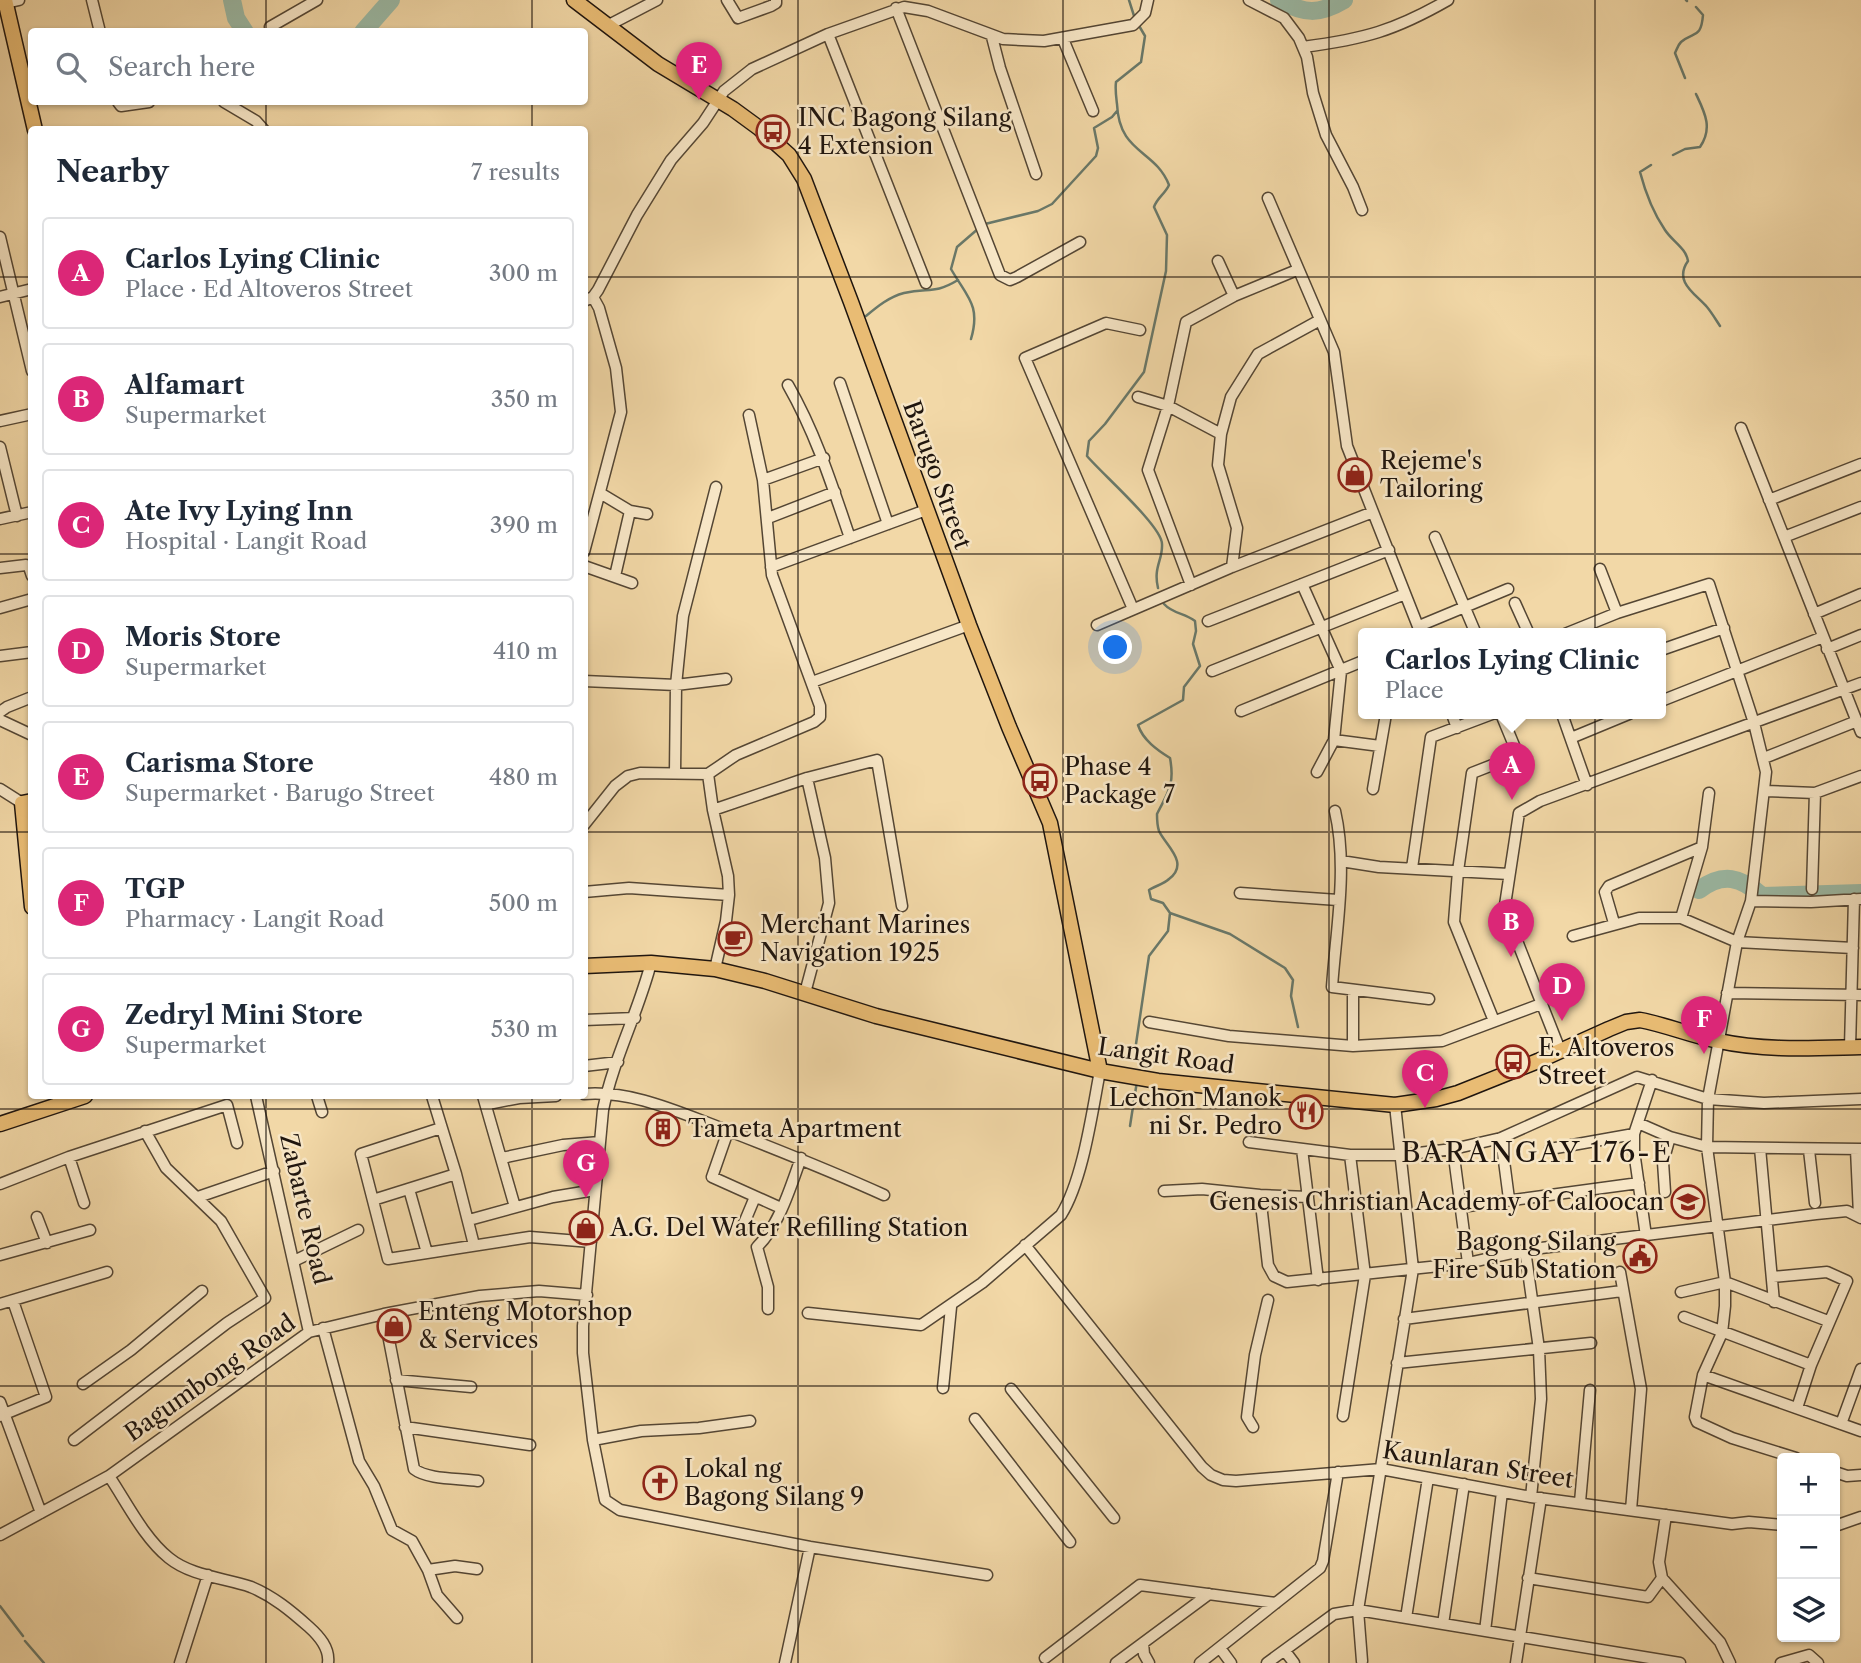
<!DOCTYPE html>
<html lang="en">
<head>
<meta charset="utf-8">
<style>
  :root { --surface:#fff; --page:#f2f2f3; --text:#1f2937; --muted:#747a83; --line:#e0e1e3; --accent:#db2777 }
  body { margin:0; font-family:"Libre Caslon Text",serif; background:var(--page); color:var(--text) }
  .controls { position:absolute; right:21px; bottom:21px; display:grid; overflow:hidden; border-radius:7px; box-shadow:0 2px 5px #0004 }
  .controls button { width:63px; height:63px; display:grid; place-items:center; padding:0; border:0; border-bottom:2px solid var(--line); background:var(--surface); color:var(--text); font:35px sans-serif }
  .you { position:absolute; left:1116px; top:648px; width:24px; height:24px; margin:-18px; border:5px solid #fff; border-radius:50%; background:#1a73e8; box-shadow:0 0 0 10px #1a73e833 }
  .badge { display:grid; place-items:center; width:46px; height:46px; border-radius:50%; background:var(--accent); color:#fff; font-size:23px; font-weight:700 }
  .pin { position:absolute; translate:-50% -58px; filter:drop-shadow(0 2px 4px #0008) }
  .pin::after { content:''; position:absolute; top:37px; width:24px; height:21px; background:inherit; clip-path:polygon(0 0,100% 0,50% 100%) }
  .popup { position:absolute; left:1358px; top:628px; width:308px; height:91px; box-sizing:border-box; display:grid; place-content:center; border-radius:7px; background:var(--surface); filter:drop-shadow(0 2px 5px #0005); font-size:23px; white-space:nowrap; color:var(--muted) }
  .popup b { font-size:26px; color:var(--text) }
  .popup::after { content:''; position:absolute; left:50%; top:100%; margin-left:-14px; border:14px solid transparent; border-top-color:var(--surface) }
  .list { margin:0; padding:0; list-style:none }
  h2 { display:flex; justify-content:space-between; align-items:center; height:91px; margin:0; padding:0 28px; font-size:30px }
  h2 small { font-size:23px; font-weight:400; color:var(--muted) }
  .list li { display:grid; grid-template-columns:46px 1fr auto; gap:21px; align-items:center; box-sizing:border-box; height:112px; margin:0 14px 14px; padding:0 14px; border:2px solid var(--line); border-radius:7px }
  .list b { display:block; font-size:26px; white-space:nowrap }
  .list p { margin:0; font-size:23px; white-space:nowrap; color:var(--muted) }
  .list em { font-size:23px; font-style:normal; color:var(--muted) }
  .icon { flex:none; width:38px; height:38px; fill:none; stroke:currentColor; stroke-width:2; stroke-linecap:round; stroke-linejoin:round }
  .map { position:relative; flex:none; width:1861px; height:1663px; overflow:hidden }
  .search { position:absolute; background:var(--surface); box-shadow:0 2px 5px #0004; left:28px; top:28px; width:560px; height:77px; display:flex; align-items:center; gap:18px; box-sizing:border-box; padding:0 24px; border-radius:7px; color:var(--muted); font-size:26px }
  .panel { position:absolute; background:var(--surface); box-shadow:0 2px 5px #0004; left:28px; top:126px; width:560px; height:973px; border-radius:7px }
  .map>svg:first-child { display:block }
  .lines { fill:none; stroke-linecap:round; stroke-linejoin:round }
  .stream { stroke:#697869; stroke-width:2.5 }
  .river { stroke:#9bbaa6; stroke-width:18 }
  .minor-casing { stroke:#544634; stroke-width:13 }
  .major-casing { stroke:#1f150e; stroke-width:17 }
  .minor { stroke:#f7e6c6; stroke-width:10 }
  .major { stroke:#e9bc74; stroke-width:14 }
  .grid { fill:none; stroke:#1f150e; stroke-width:2; stroke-opacity:0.55 }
  .labels { text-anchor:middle; stroke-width:5; stroke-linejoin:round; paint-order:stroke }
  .poi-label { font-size:24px; fill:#1f150e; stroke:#f7e6c6; text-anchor:start }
  .street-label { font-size:24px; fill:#1f150e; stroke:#f7e6c6 }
  .quarter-label { font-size:28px; letter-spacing:2px; fill:#1f150e; stroke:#f7e6c6 }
</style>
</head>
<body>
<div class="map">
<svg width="1861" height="1663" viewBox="0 0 1861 1663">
  <rect width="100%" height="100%" fill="#f2d8a7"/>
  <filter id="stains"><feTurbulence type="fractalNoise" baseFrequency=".00286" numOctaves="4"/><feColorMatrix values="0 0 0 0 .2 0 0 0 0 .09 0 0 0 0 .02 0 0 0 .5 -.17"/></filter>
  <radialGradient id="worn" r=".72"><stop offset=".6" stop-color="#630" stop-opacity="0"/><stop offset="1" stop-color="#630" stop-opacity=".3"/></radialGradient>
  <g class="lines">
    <path class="stream" d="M1129,0L1135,19
      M1686,0L1687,1
      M1138,24L1145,36L1141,62L1116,82C1115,90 1116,96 1117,104C1119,154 1155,149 1169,185C1165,194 1157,198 1154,207L1167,235L1166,271L1144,372L1105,424L1089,441L1087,456C1101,473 1162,526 1162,544C1163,560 1153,567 1158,588
      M1685,78L1675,53C1677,49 1678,45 1681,42C1694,31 1701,39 1703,15L1696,7
      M1673,155L1685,149L1700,147C1713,128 1705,113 1696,94
      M1651,165L1640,172C1645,191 1654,214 1665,230C1672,241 1686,248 1688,261C1673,282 1696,294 1707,307C1712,313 1716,320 1720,326
      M985,224L1038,211L1052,204L1096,156L1098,148L1094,128L1112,117L1117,111
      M866,316C878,306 889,297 904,293C929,287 933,295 958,280
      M971,339C981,305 967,297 951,269L957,247L979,228
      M1164,604C1173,614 1185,613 1195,621L1196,631L1193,644L1200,666L1184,687L1183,700L1138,725C1143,740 1157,750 1170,758C1175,785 1168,792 1157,814C1157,819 1157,825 1159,831C1166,846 1190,863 1169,879C1164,884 1155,886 1149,890L1151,899L1163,903L1170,913L1230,934L1285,968L1293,980L1291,996L1298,1027
      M1136,1044L1149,956L1168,931L1170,913
      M1130,1126L1137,1081
      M0,1606L23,1636
      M25,1641L44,1663"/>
    <path class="river" d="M232,0L236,18L245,32
      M1279,0C1304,14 1319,15 1344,0
      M363,32L391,0
      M1699,890C1723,872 1741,877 1762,896L1861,893"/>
    <defs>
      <path id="minor" d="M92,0L100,32
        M727,0L738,18L771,6L776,3V0
        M1249,0L1284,18L1299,38L1307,57L1313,93L1326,135L1353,187L1362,210
        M6,3L19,0
        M896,8L1000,275L1010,280L1017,277L1080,242
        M607,26L657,0
        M270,27L317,0
        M828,34L926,283
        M992,37L1000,68L1036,174
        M1063,39L1093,111
        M1303,47C1364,39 1394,31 1448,0
        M118,102L121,106L149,102
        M224,102L256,121L264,130
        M1268,198L1334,352L1347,446L1421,634
        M0,237L32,371
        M1218,261L1234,296
        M0,297L32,289
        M584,301L593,297L598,290L637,215L671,160L703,123L724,91L752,69L828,34L904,7L928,11L1003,39L1044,41L1133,25L1145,13L1148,0
        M840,383L888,524
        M788,385C816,434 832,485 850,538
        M1138,397L1168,406L1221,434
        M0,421L32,414
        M1741,428L1861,732
        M0,447L17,516
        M763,480L824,458
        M600,493L630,511L647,514
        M1769,500L1861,464
        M768,518L835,492
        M0,519L32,512
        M1435,537L1476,634
        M1784,537L1861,507
        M584,552L621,412L616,368L599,308L593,297
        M584,566L632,583
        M771,567L926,510
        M1232,567L1237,528L1218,465L1221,434L1231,397L1258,354L1320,320
        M0,568L26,565L29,567L32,576
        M1600,569L1617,613
        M615,576L630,511
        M1302,584L1341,671L1334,740L1317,772
        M1191,585L1148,470L1168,406L1186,322L1234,296L1297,270
        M1515,603L1529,634
        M0,608L32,599
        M1133,609L1025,358L1106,323L1140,330
        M1814,614L1861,594
        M1208,621L1389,550
        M1097,625L1232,567L1373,512
        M1419,626L1508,589
        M1565,634L1617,613L1709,584L1754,723L1766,772L1751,901L1737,942L1708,1099L1707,1147L1725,1282V1306L1722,1333L1703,1375L1695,1417L1697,1422L1732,1438L1796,1458
        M1827,649L1861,635
        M1661,650L1724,628
        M0,656L32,652
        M1212,671L1405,594
        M584,681L676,685L726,679
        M812,682L969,625
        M1661,701L1823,637
        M1241,711L1363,661
        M0,712L7,707L32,697
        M1452,714L1457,728
        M1562,714L1587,785
        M0,720L32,735
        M1571,738L1629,714
        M1334,740L1380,746
        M1764,758L1857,721
        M675,773L676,685L683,616L716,487
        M708,774L713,810L728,876L729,895L726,921L715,969
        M0,789L22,803
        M1373,789L1386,714
        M1765,791L1815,793L1861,776
        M713,810L807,778L877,760L902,906
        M1335,811C1348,867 1336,930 1332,987L1429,999
        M584,825L615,786L628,776L640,773L708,774L736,755L814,722L820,717V706L772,575L763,480L749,415
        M1341,861L1379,867L1509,874
        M1412,868L1431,737L1492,714
        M1812,889L1815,793
        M584,892L629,888L729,895
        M1240,893L1338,900
        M1751,901L1811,902L1861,899
        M1681,918L1702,847L1709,793
        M1614,923L1605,892L1609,886L1702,847
        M1573,936L1639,918H1681L1737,942L1853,948
        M651,963C638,1013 613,1060 603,1110L583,1326V1353L593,1440L605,1500L620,1510L810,1547L987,1575
        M1353,990V1046
        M805,993L829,903L825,858L807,778
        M1727,993L1861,995
        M584,1020L635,1018
        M1494,1021L1454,922L1458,871L1472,773L1518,755L1501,714
        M1149,1022L1229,1036L1353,1046L1442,1041L1541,1004
        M1850,1047L1854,899
        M1560,1050L1506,913L1505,905L1519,813L1540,801L1861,683
        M584,1066L618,1062
        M584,1094C633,1090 680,1113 724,1129C778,1150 831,1171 884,1195
        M256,1096L309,1332
        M317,1096L322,1112
        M432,1096L456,1174L474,1245
        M483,1096L515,1207
        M488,1104L519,1098L556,1096
        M1638,1123L1670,1137L1707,1147L1861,1149
        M441,1128L361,1154L388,1259L530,1237L591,1242
        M728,1131L712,1177L781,1208
        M1501,1138L1509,1199
        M1249,1142L1350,1155H1401L1453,1149L1501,1138L1637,1077L1708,1099L1764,1103L1861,1099
        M1760,1148L1774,1302
        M1302,1149L1318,1280
        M1453,1149L1468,1263
        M1550,1149L1634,1134
        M1856,1149L1859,1215
        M1809,1150L1815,1203
        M69,1157L84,1203
        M502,1158L563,1145L600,1142
        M0,1184L69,1157L227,1105L237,1143
        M409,1189L427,1253
        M1164,1191L1202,1189L1260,1195L1308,1197
        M1665,1192L1663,1162L1670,1137
        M1260,1195L1268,1265L1274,1276L1287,1282L1468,1263L1525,1250L1816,1214L1847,1211L1861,1218
        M198,1197L274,1171
        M373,1200L456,1174
        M1461,1207L1639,1183
        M37,1217L47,1243
        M469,1220L553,1197L595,1190
        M742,1228L755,1197
        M1646,1236L1634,1151V1134L1652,1080
        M1025,1245L1202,1467L1211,1475L1223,1480L1236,1481L1381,1469L1531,1497L1732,1524L1749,1522L1782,1525
        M1525,1250L1539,1349L1541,1399L1531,1497
        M0,1255L90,1230
        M294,1261L358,1230
        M1620,1272L1641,1389L1631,1510
        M1773,1277L1827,1272L1847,1281L1811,1365L1797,1408
        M1681,1292L1725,1282L1828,1321
        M0,1304L107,1272
        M768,1309V1287L757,1247C780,1224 790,1188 801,1158
        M808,1313L921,1325L982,1283L1061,1215C1083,1180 1092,1112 1100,1071
        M384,1314L414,1469C428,1480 460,1478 478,1481
        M1684,1317L1811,1365
        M1404,1319L1622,1291
        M323,1328L359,1461L374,1486L392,1530L412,1541L428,1570L437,1595L457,1618
        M1397,1363L1591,1343
        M1703,1375L1861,1431
        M396,1380L471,1387
        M83,1384L131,1350L202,1291
        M943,1388L951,1307
        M1011,1389L1114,1518
        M0,1402L41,1513
        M0,1416L46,1397L13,1301
        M1343,1416L1365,1275L1350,1155
        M975,1419L1070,1542
        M1841,1424L1861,1369
        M405,1427L530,1445
        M1253,1427L1247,1417L1248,1409L1255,1355L1268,1300
        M74,1440L227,1323L265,1298L221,1221L166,1168L145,1131
        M593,1440L641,1431L699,1428L750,1421
        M1835,1472L1847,1476L1861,1475
        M109,1476C127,1503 144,1538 169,1558C191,1576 225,1578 251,1587C273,1596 291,1611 309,1627C319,1636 330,1648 328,1663
        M1580,1502L1590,1390
        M1666,1515L1659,1562L1662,1578L1720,1642L1730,1663
        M1835,1526L1861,1517
        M0,1535L109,1476L309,1332L384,1314L480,1296L539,1291L587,1295
        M428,1570L455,1566L477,1569
        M1528,1578L1648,1597L1662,1578
        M1406,1618L1428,1478
        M1443,1624L1464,1484
        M1485,1631L1502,1492
        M1143,1643L1144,1654L1149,1663
        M1220,1648L1231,1663
        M1285,1651L1294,1663
        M1045,1658L1140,1585L1276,1603
        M1362,1661L1358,1610L1413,1269L1395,1105
        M180,1663L208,1575
        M785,1663L810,1547
        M1116,1663L1209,1594
        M1200,1663L1320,1568L1323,1561L1338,1472
        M1267,1663L1334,1614L1358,1610L1680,1663
        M1516,1663L1541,1498
        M1781,1663L1809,1655L1818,1663"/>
      <path id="major" d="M5,0L35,130
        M574,0L658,64L733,109L759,128L789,155L804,179L851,302L969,625L1009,727L1050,823L1100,1071
        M32,801L22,803L32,907
        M584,966L651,963L715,969L765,981L876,1016L1100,1071L1158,1081L1395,1105L1436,1099L1458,1093L1538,1061L1609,1029L1626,1022L1640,1020C1667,1025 1692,1036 1719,1041C1764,1051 1815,1048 1861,1047
        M0,1124L85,1096"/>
    </defs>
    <use href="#minor" class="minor-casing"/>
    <use href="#major" class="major-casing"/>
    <use href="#minor" class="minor"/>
    <use href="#major" class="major"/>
  </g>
  <path class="grid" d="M266,0V32M532,0V32M798,0V1663M1063,0V1663M1329,0V1663M1595,0V1663M266,102V130M532,102V130M0,277H32M584,277H1861M0,554H32M584,554H1861M0,832H32M584,832H1861M266,1096V1663M532,1096V1663M0,1109H1861M0,1386H1861"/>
  <defs>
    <symbol id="bus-ring" viewBox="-11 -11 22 22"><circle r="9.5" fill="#f7e6c6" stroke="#8f2418" stroke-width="1.5"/><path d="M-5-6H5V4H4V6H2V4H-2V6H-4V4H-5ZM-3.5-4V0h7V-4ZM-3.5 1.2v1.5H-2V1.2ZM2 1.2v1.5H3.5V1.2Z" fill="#8f2418"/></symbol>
    <symbol id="shop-ring" viewBox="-11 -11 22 22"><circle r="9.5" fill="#f7e6c6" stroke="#8f2418" stroke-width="1.5"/><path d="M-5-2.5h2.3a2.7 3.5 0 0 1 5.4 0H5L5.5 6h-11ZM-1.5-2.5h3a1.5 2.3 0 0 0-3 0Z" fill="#8f2418"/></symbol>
    <symbol id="cafe-ring" viewBox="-11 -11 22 22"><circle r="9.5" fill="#f7e6c6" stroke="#8f2418" stroke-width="1.5"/><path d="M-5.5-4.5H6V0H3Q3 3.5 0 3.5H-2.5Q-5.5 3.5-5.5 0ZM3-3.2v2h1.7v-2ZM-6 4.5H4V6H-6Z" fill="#8f2418"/></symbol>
    <symbol id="restaurant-ring" viewBox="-11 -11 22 22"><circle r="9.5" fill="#f7e6c6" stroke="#8f2418" stroke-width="1.5"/><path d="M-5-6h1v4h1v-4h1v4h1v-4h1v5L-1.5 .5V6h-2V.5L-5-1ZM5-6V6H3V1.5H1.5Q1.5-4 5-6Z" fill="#8f2418"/></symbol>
    <symbol id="building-ring" viewBox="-11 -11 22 22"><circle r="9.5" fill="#f7e6c6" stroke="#8f2418" stroke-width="1.5"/><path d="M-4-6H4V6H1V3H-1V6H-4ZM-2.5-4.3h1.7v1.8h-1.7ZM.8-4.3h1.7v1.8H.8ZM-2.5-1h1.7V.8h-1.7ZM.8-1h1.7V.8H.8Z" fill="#8f2418"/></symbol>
    <symbol id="school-ring" viewBox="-11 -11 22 22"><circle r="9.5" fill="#f7e6c6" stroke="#8f2418" stroke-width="1.5"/><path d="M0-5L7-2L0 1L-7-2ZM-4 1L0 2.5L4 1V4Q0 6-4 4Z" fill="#8f2418"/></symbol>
    <symbol id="civic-ring" viewBox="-11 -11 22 22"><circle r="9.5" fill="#f7e6c6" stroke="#8f2418" stroke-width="1.5"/><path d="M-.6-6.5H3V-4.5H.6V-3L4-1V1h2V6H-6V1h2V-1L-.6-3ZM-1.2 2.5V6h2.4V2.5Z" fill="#8f2418"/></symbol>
    <symbol id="church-ring" viewBox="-11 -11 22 22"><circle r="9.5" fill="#f7e6c6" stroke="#8f2418" stroke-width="1.5"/><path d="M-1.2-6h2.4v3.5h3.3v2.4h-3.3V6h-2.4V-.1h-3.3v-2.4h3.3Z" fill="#8f2418"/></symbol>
  </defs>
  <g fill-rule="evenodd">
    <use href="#bus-ring" x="754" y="113" width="38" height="38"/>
    <use href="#shop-ring" x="1336" y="456" width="38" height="38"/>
    <use href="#bus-ring" x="1021" y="762" width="38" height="38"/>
    <use href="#cafe-ring" x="716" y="920" width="38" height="38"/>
    <use href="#bus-ring" x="1494" y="1043" width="38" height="38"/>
    <use href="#restaurant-ring" x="1287" y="1093" width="38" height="38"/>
    <use href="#building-ring" x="644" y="1110" width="38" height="38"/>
    <use href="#school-ring" x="1669" y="1183" width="38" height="38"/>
    <use href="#shop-ring" x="567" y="1209" width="38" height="38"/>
    <use href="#civic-ring" x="1621" y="1237" width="38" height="38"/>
    <use href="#shop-ring" x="375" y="1307" width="38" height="38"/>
    <use href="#church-ring" x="641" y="1464" width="38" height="38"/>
  </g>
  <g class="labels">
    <g class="poi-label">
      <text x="798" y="126">INC Bagong Silang<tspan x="798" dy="28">4 Extension</tspan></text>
      <text x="1380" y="469">Rejeme's<tspan x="1380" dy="28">Tailoring</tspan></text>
      <text x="1064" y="775">Phase 4<tspan x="1064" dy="28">Package 7</tspan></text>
      <text x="760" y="933">Merchant Marines<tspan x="760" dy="28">Navigation 1925</tspan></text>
      <text x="1538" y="1056">E. Altoveros<tspan x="1538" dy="28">Street</tspan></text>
      <text x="1282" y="1106" text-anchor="end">Lechon Manok<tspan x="1282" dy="28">ni Sr. Pedro</tspan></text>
      <text x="688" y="1137">Tameta Apartment</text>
      <text x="1664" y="1210" text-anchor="end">Genesis Christian Academy of Caloocan</text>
      <text x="610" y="1236">A.G. Del Water Refilling Station</text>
      <text x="1616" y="1250" text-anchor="end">Bagong Silang<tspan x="1616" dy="28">Fire Sub Station</tspan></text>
      <text x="418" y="1320">Enteng Motorshop<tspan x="418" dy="28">&amp; Services</tspan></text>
      <text x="684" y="1477">Lokal ng<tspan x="684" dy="28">Bagong Silang 9</tspan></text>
    </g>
    <g class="street-label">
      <text transform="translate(937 475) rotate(70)" y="8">Barugo Street</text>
      <text transform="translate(1166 1056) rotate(8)" y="8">Langit Road</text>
      <text transform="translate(305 1209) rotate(77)" y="8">Zabarte Road</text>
      <text transform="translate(210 1378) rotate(-35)" y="8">Bagumbong Road</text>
      <text transform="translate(1478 1465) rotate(9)" y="8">Kaunlaran Street</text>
    </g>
    <g class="quarter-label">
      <text x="1537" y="1162">BARANGAY 176-E</text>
    </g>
  </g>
  <rect width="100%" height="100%" filter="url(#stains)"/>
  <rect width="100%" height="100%" fill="url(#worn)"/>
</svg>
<div class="controls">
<button>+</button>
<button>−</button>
<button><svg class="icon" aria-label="layers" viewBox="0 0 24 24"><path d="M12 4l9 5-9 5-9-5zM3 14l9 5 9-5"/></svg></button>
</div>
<div class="you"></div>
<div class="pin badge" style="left:1512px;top:800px">A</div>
<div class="popup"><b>Carlos Lying Clinic</b>Place</div>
<div class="pin badge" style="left:1511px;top:957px">B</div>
<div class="pin badge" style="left:1425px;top:1108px">C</div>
<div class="pin badge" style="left:1562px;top:1021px">D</div>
<div class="pin badge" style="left:699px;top:100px">E</div>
<div class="pin badge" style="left:1704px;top:1054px">F</div>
<div class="pin badge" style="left:586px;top:1198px">G</div>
<div class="search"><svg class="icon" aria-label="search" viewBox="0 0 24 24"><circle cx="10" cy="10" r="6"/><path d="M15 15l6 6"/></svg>Search here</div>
<section class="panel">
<h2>Nearby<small>7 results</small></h2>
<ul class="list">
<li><span class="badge">A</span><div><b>Carlos Lying Clinic</b><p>Place · Ed Altoveros Street</p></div><em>300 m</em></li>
<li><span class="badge">B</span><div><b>Alfamart</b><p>Supermarket</p></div><em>350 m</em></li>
<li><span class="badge">C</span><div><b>Ate Ivy Lying Inn</b><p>Hospital · Langit Road</p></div><em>390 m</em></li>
<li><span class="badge">D</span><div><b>Moris Store</b><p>Supermarket</p></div><em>410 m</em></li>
<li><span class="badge">E</span><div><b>Carisma Store</b><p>Supermarket · Barugo Street</p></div><em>480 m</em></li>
<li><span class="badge">F</span><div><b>TGP</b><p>Pharmacy · Langit Road</p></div><em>500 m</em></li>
<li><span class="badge">G</span><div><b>Zedryl Mini Store</b><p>Supermarket</p></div><em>530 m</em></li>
</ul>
</section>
</div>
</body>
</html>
